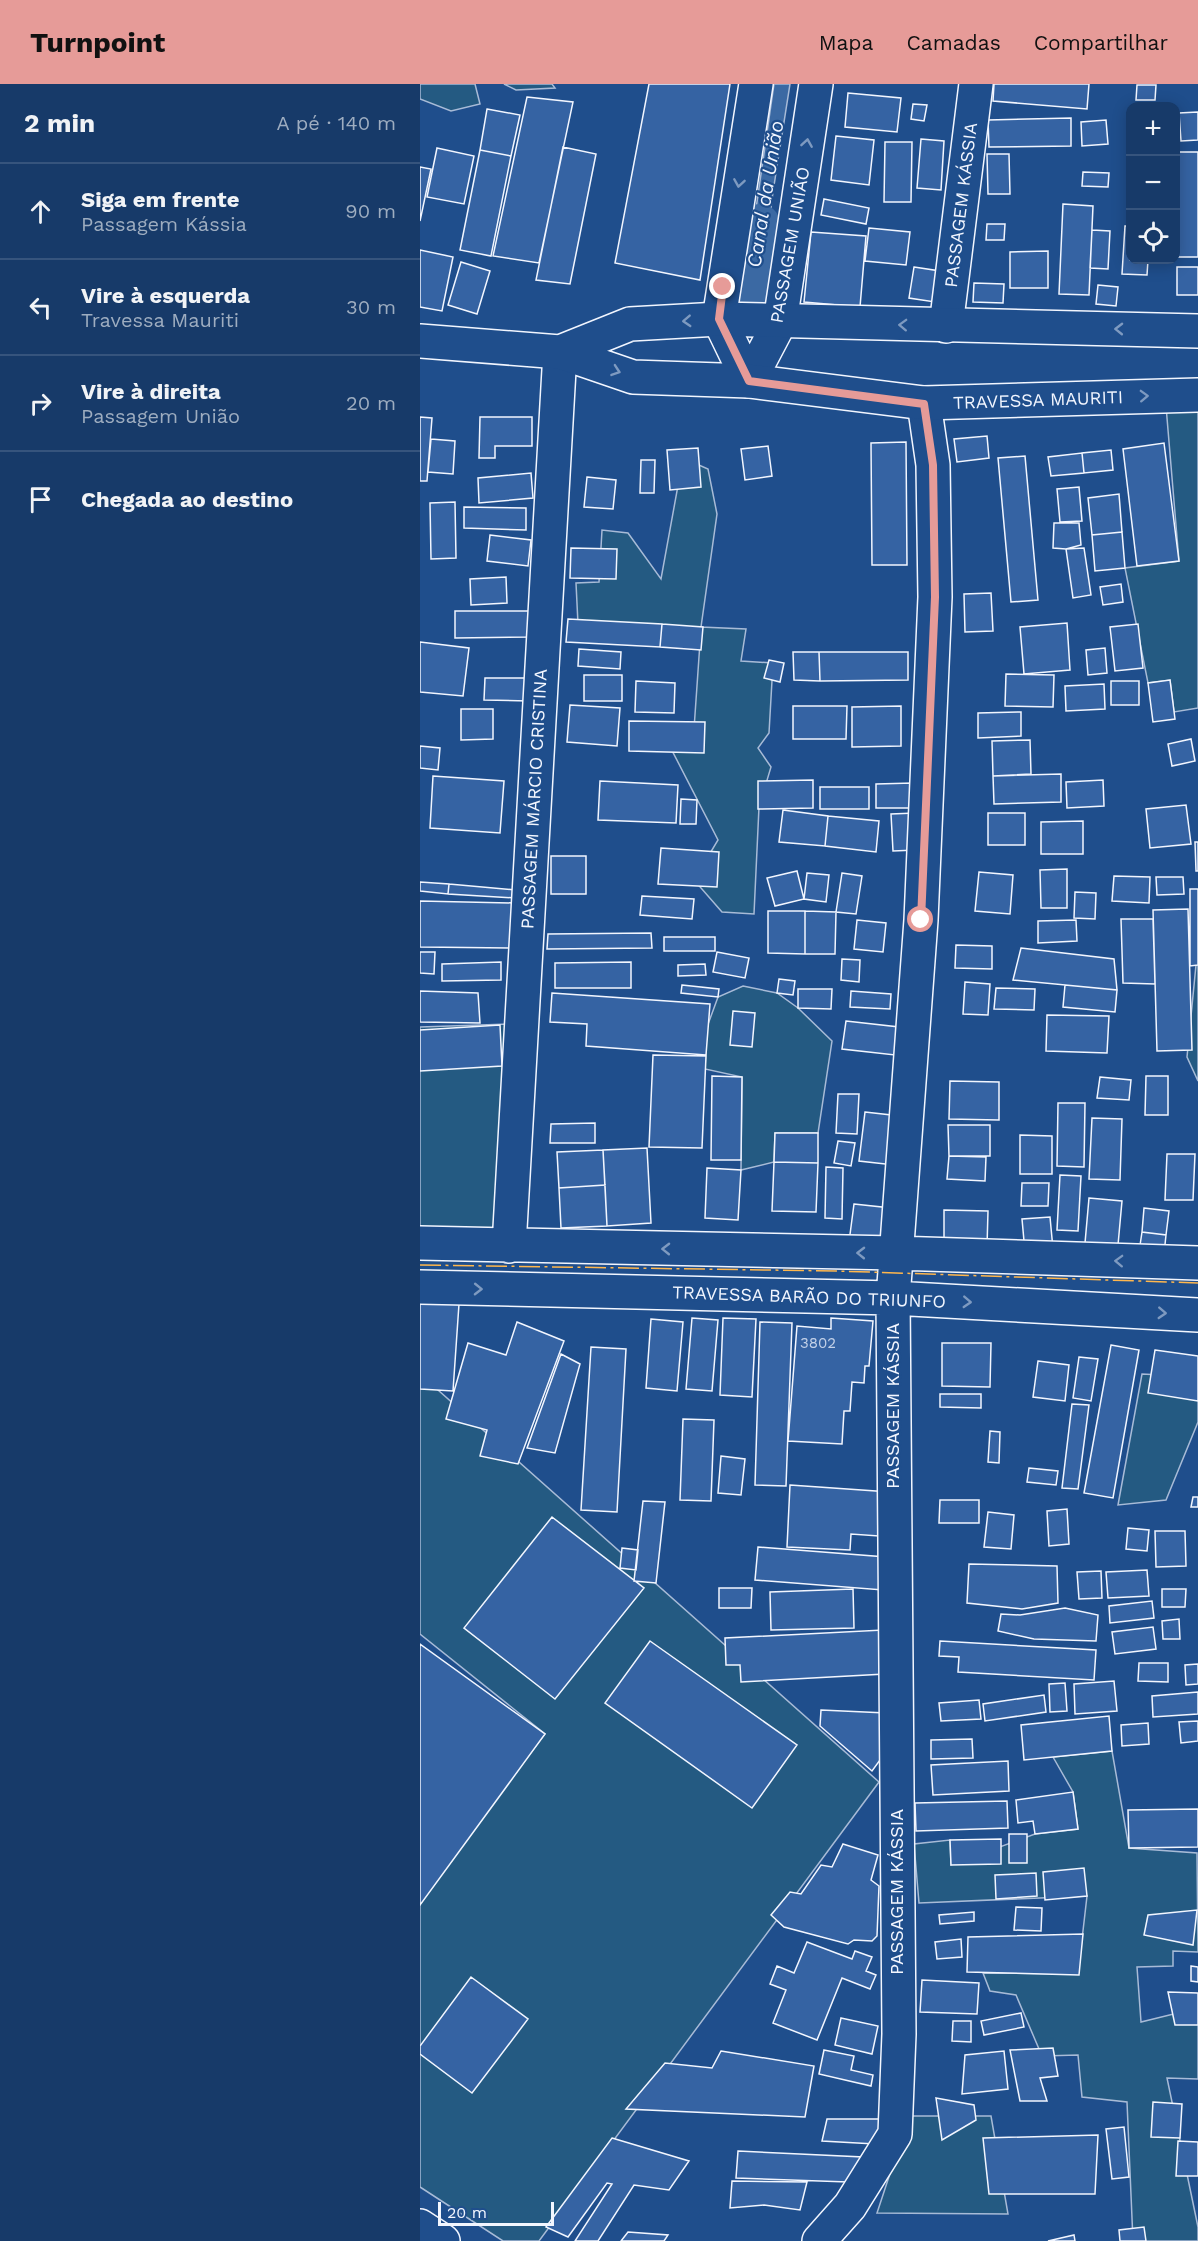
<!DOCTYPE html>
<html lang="pt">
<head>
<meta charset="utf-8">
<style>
  :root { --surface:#173a69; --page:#20416f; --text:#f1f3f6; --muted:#9eadc0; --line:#36547d; --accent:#e69b98 }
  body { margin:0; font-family:"Work Sans",sans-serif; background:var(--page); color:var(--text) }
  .controls { position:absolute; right:18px; top:18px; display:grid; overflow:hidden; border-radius:12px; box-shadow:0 3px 15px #0003 }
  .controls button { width:54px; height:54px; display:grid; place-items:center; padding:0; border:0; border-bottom:2px solid var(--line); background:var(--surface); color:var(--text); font:30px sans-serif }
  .scale { position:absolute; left:18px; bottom:15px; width:116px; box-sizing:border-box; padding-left:6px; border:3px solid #f2f6ff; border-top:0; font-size:16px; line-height:21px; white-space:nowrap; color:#f2f6ff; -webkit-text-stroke:4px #1f4e8c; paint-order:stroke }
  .stop { position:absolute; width:18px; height:18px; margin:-14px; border:4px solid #e69b98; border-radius:50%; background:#fff }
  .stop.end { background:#e69b98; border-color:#fff; box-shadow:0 2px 6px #0008 }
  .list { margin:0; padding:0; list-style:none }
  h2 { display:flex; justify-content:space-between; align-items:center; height:78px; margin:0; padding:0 24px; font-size:26px }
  h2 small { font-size:20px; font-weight:400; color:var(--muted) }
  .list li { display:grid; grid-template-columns:39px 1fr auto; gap:18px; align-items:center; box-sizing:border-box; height:96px; padding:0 24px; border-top:2px solid var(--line) }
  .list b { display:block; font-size:22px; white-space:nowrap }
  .list p { margin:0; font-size:20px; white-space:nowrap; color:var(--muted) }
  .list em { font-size:20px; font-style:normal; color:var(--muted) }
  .icon { flex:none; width:33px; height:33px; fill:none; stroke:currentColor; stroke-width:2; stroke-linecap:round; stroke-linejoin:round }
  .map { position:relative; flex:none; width:778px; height:2157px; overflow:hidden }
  header { display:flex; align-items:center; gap:36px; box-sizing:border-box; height:84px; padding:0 30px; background:var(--accent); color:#111 }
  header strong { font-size:28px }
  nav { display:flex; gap:33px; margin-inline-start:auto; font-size:21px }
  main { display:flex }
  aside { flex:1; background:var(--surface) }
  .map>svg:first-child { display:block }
  .green { fill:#245a82; stroke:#a8bbd7; stroke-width:1.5 }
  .water { fill:#3b69a3; stroke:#a8bbd7; stroke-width:1.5 }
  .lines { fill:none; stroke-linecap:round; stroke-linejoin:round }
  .canal { stroke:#3b69a3; stroke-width:40 }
  .building { fill:#3563a3; stroke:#f2f6ff; stroke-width:1.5 }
  .minor-casing { stroke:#f2f6ff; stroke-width:36 }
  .major-casing { stroke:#f2f6ff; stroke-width:36 }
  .minor { stroke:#1f4e8c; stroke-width:33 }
  .major { stroke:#1f4e8c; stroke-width:33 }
  .power { stroke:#ffb74d; stroke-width:1.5; stroke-dasharray:21 4.5 3 4.5; stroke-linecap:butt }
  .oneway { stroke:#7e9ac0 }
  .route { stroke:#e69b98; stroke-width:8 }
  .labels { text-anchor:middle; stroke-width:4.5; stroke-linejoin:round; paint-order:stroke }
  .number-label { font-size:15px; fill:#c3d1e8 }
  .street-label { font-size:18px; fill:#f2f6ff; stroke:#1f4e8c }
  .water-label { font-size:20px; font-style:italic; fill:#f2f6ff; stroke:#1f4e8c }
</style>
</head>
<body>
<header>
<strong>Turnpoint</strong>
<nav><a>Mapa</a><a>Camadas</a><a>Compartilhar</a></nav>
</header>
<main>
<aside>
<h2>2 min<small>A pé · 140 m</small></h2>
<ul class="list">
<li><svg class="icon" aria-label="ahead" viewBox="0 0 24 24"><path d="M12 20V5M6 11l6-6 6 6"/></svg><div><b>Siga em frente</b><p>Passagem Kássia</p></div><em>90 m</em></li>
<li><svg class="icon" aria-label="left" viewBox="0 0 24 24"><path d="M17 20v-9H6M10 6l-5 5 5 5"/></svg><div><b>Vire à esquerda</b><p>Travessa Mauriti</p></div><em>30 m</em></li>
<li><svg class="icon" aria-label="right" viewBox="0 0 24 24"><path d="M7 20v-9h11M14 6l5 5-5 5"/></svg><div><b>Vire à direita</b><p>Passagem União</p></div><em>20 m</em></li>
<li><svg class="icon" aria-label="arrive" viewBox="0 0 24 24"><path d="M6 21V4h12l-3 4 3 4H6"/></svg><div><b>Chegada ao destino</b></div></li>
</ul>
</aside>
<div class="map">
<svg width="778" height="2157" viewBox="0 0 778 2157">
  <rect width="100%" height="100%" fill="#1f4e8c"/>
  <path class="green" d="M0,0H55L60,20L31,27L0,15Z
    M84,0H132L135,4L96,6Z
    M778,321V624L754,628L750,596L728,599L705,484L759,477L746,322Z
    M263,374L288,385L297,430L281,543L326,545L321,577L353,579L349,649L338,664L351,683L339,723L334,830L302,828L274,796L298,756L243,649L274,645L281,544L158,540L156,499L179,498L182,446L208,449L241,495Z
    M776,881H778V997L767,973Z
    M323,902L357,909L378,924L412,957L398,1049H355L354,1078L321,1086L322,993L285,985L287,943L298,913Z
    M91,940L75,1150L0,1148V943Z
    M0,1290L459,1698L119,2157H83L0,2103V1813L125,1650L0,1550Z
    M722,1290L778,1293V1338L746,1416L698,1421Z
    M692,1667L709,1764L777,1769L778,1868L753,1867V1882L717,1883L721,1938L778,1924V1995L747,1994L778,2143V2157H713L707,2018L662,2013L658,1971L622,1972L596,1911L570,1907L563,1889L658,1890L667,1812L499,1819L494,1760L530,1756L531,1781L615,1750L658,1745L653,1708L633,1673Z
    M489,2032H571L588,2130L457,2129Z"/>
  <path class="water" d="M354,0H370L353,108L342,195L326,194Z"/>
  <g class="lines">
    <path class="canal" d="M327,221L340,140"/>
  </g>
  <path class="building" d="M229,0H310L280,196L195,179Z
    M574,0H669L667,25L573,17Z
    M717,1H736L735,16H716Z
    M428,9L481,14L477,48L425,43Z
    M107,13L153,18L119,179L73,172Z
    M493,20L507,21L504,37L491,35Z
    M67,25L100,31L91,72L60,66Z
    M778,28V56L761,57L759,29Z
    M651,34V62L569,63L568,36Z
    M686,36L688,60L662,62L661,38Z
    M416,52L454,56L449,101L411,96Z
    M501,55L524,57L521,106L497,104Z
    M465,58H492L491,118H464Z
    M143,63L176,70L150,200L116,196Z
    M17,64L54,72L44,120L7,113Z
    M60,66L91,72L71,172L40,166Z
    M756,68H778V173H756Z
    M567,70H589L590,110H568Z
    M0,83L11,85L0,137Z
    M663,88L689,89L688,103L662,102Z
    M404,115L449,124L446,140L401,131Z
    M643,120L673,122L669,211L639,210Z
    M567,140H585L584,156H566Z
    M705,142H710V176H728L727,191L702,190Z
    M449,144L490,148L486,181L445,177Z
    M672,146L690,147L688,185L670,184Z
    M391,148L446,152L440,223L384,218Z
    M0,166L33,173L22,227L0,223Z
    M628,167V204H590V168Z
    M41,178L70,187L57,230L28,221Z
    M494,183L520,187L515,218L489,214Z
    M757,183H778V211H757Z
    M554,199L584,200L583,219L553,218Z
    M678,201L698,203L696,222L676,220Z
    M0,333L12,334L7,397H0Z
    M60,333H112V362H75V374H59Z
    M567,352L569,374L537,378L534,355Z
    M11,355L35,357L33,390L8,388Z
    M486,358L487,481H452L451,359Z
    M744,359L759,477L717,482L703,365Z
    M348,362L352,392L325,396L321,365Z
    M278,364L281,403L250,406L247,366Z
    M691,366L693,386L664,389L662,369Z
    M662,369L664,389L631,392L628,373Z
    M605,372L618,516L591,518L578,374Z
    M221,376H235L234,409H220Z
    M111,389L113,414L59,419L58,394Z
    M167,393L196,396L193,425L164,423Z
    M659,403L662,437L640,438L637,405Z
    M699,410L702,448L672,451L668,414Z
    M35,418L36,474L11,475L10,419Z
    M44,423L106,424V446L44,444Z
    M634,439H659L661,461L646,465L633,464Z
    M702,448L705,484L675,487L672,451Z
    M70,451L111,456L108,482L67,477Z
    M151,464L197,465L196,495L150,494Z
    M664,464L671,511L653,514L646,465Z
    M86,493L87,519L51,521L50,495Z
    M701,500L703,518L683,521L680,503Z
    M571,509L573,547L545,548L544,510Z
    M35,527H109V553L35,554Z
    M148,535L242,540L240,563L146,558Z
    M647,539L650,586L604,590L600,543Z
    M242,540L283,543L281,566L240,563Z
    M718,540L723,584L695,587L690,543Z
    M0,558L49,564L43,612L0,608Z
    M685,564L687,589L668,591L666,566Z
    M159,565L201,568L200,585L158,582Z
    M373,568H399L400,597L374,596Z
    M399,568H488V596L400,597Z
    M349,576L364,579L360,598L344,594Z
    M586,590L634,591L633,623L585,622Z
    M164,591H202V617H164Z
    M65,594H108V617L64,616Z
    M750,596L755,635L733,638L728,599Z
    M216,597L255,599L254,629L215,628Z
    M691,597H719V621H691Z
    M684,600L685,625L646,627L645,602Z
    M150,621L200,624L197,662L147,658Z
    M373,622H427L426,655H373Z
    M481,622V662L432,663V623Z
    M41,625H73V655L41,656Z
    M601,628V652L558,654V629Z
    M209,637L285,638L284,669L209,667Z
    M771,655L775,677L752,682L748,660Z
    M610,656L611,690L573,692L572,657Z
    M0,662L20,664L18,686L0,684Z
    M641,690V718L574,720L573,692Z
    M13,692L84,697L80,749L10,744Z
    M393,696V724L338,725V697Z
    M683,696L684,722L647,724L646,698Z
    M180,697L258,701L256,739L178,736Z
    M493,699V724H456V700Z
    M400,703H449V725H400Z
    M261,715L277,716L276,740H260Z
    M766,721L771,760L730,764L726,725Z
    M363,726L408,732L405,762L359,758Z
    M495,729L496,766L473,767L471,730Z
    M568,729H605V761H568Z
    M408,732L459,737L456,768L405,762Z
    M663,737V770H621V738Z
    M775,758H778V787H776Z
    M241,764L299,768L297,803L238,800Z
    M131,772H166V810H131Z
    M647,785V824H621L620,786Z
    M377,787L384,815L355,822L347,794Z
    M559,788L593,791L590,830L555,827Z
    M387,789L409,791L406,818L384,815Z
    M422,789L442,792L436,830L416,828Z
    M694,792L730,793L729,819L692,817Z
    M736,793H763L764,810L737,811Z
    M0,798L29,800L28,810L0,807Z
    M29,800L96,806V814L28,810Z
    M770,805H778V881L770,882Z
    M655,808L676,809L675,835L654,834Z
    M222,812L274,815L272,835L220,831Z
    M0,817L95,819L94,864L0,863Z
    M768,825L772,966L737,967L733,826Z
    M348,827H385V870L348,869Z
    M385,827L416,828L415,870H385Z
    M701,835H733L735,900L703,899Z
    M437,836L466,839L463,868L434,865Z
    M656,836L657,857L618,859V837Z
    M231,849L232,864L127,865L128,850Z
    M244,853H295V867H244Z
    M536,861L572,862V885L535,884Z
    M601,864L694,875L697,906L593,896Z
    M0,868H15L14,890L0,889Z
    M297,868L329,874L325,894L293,888Z
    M422,875L440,876L439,898L421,896Z
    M81,878V896L22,897V880Z
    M211,878V904H135V879Z
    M285,880L286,891L258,892V881Z
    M359,895L375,897L373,911L357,909Z
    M545,898L570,900L568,931L543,930Z
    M262,901L299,905L298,913L261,909Z
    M645,901L697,906L695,928L643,923Z
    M576,904L615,905L614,926L574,925Z
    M378,905H412L411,925L378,924Z
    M0,907L58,909L60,939L0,938Z
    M431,907L471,910L470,925L430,923Z
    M132,909L290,920L286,971L166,962L167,940L130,938Z
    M313,927L335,929L332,963L310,961Z
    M627,931L689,932L687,969L626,967Z
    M426,937L479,943L475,971L422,965Z
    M80,941L82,982L0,987V946Z
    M233,971L286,972L282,1064L229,1063Z
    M292,992L322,993L321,1076H291Z
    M726,992H748V1031H725Z
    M680,993L711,996L709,1016L677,1014Z
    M530,997L579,998V1036L529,1035Z
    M418,1010H439L437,1050L416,1049Z
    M638,1019H665L664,1083L637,1082Z
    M445,1028L480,1032L474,1081L439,1077Z
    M672,1034L702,1035L700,1096L669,1095Z
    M175,1039V1059H130L131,1040Z
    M528,1041H570V1072H529Z
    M355,1049H398V1079L354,1078Z
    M600,1051L632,1052V1090H600Z
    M418,1057L435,1059L431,1082L414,1079Z
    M227,1064L231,1139L187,1142L183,1066Z
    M183,1066L185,1101L139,1104L137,1068Z
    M747,1070H775L773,1116H745Z
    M529,1072L566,1073L565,1097L527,1095Z
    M354,1078L398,1079L396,1128L352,1127Z
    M406,1083L423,1084L422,1135L405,1134Z
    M287,1084L321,1086L318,1136L285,1134Z
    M640,1091L661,1092L658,1147L637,1146Z
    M602,1099H629L628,1122H601Z
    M185,1101L187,1142L141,1144L139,1104Z
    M669,1114L702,1117L698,1161L665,1159Z
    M434,1120L471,1124L466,1163L429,1158Z
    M724,1124L749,1127L746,1151L722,1148Z
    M524,1126L568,1127L567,1163L524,1162Z
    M630,1133L633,1165L605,1168L602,1135Z
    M722,1148L746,1151L744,1170L719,1168Z
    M0,1217L39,1220L33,1307L0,1305Z
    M272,1234L298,1236L292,1307L266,1305Z
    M303,1234L336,1235L332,1313L300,1311Z
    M411,1234L453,1237L449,1282H445L444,1299L432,1298L430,1327H424L422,1360L368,1357L377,1242L411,1245Z
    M231,1235L263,1238L257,1307L226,1304Z
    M97,1238L144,1257L98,1380L60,1372L67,1346L26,1335L48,1259L86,1271Z
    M340,1238L372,1239L366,1402L335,1401Z
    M522,1259H571L570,1303L522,1302Z
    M691,1261L719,1266L693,1414L664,1409Z
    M171,1263L206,1265L197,1428L161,1426Z
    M735,1266L778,1272V1317L728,1309Z
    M141,1270L160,1280L135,1369L107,1364Z
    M659,1273L678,1275L671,1317L653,1314Z
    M618,1277L649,1281L645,1317L613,1313Z
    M520,1310H561V1324L520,1323Z
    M652,1320L669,1321L658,1405L642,1404Z
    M263,1335L294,1336L291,1417L260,1416Z
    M570,1347L580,1348L579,1379L568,1378Z
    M301,1372L325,1375L321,1411L298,1409Z
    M609,1384L638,1387L636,1401L607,1398Z
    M370,1401L470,1408L473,1453L431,1450L430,1466L367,1463Z
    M773,1413H778V1423H771Z
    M520,1416H559V1439H519Z
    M223,1417L245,1418L236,1499L214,1497Z
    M647,1425L649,1460L629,1462L627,1427Z
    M568,1428L594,1431L591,1465L564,1463Z
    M132,1433L224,1504L135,1615L44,1544Z
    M708,1444L729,1446L727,1467L706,1465Z
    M735,1447H765L766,1482L736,1483Z
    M338,1463L466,1473L463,1506L335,1496Z
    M202,1464L218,1466L216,1486L200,1484Z
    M549,1480L637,1482L638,1519L602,1525L547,1519Z
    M727,1486L729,1512L688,1514L686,1488Z
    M681,1487L682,1514L659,1515L657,1488Z
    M299,1504H332L331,1524H299Z
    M433,1505L434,1544L351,1546L350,1508Z
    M742,1505H766L765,1523H742Z
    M732,1517L734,1534L690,1539L689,1522Z
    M645,1524L678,1531L676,1557L614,1555L578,1547L581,1530L600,1531Z
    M759,1535L760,1555H743L742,1537Z
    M733,1543L736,1565L695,1570L692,1548Z
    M463,1546L465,1590L321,1598L320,1581H306L305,1554Z
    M230,1557L377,1661L332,1724L185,1619Z
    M520,1557L676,1566L674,1596L538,1588L539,1573L519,1572Z
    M0,1560L125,1650L0,1821Z
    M719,1579H748V1598L718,1597Z
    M778,1580V1600L766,1601L765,1581Z
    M694,1597L697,1627L655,1630L654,1600Z
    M645,1599L647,1627L630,1628L629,1600Z
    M778,1608V1630L733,1633L732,1612Z
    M624,1611L626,1628L565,1637L563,1620Z
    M559,1616L561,1635L521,1637L519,1619Z
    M401,1626L466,1629L463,1672L452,1687L400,1642Z
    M689,1632L692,1667L604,1676L601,1641Z
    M778,1637V1657L761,1659L759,1638Z
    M728,1639L729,1660L702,1662L701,1641Z
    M552,1655L553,1674L511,1675V1656Z
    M588,1677L589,1707L513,1711L511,1681Z
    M653,1708L658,1745L615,1750L613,1737L598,1739L596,1716Z
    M587,1717L588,1744L496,1747L495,1719Z
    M778,1725V1763L709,1764L708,1726Z
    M589,1750H607V1779H589Z
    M581,1755V1780L531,1781L530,1756Z
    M423,1760L458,1771L451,1796L459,1802L457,1852L452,1857L434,1856L428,1860L364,1843L351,1831L370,1808L381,1810L401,1781L412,1783Z
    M664,1784L667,1812L625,1816L623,1788Z
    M616,1789L617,1812L576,1815L575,1791Z
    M596,1823L622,1824L621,1847L594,1846Z
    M777,1826L773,1861L724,1851L728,1831Z
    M554,1828V1837L520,1840L519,1831Z
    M663,1850L659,1891L547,1888L548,1853Z
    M541,1855L542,1873L517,1875L515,1858Z
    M387,1858L432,1875L435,1867L452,1873L446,1887L456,1891L450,1905L422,1894L397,1956L353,1939L366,1906L350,1900L357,1882L374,1889Z
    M771,1882L778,1883V1898L771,1897Z
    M51,1893L108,1935L52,2009L0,1970V1962Z
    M502,1896L559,1899L557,1930L500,1928Z
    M748,1908L778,1909V1941H755Z
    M601,1929L604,1943L564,1951L561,1937Z
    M421,1934L458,1942L452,1970L415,1961Z
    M533,1937H551V1958L532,1957Z
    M633,1964L638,1992L620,1994L627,2017H600L590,1966Z
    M404,1966L434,1972L431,1986L453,1991L451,2002L399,1990Z
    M301,1967L394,1982L385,2033L206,2025L245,1979L292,1984Z
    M584,1967L588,2005L542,2010L545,1971Z
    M516,2014L554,2021L556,2036L522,2056Z
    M733,2018L762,2020L760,2054L731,2053Z
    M407,2035H465L455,2060L402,2057Z
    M704,2043L709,2093L692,2095L686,2045Z
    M678,2051L675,2110H569L563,2054Z
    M192,2054L269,2077L249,2106L214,2101L178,2157H155L192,2100L187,2099L148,2153L126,2143Z
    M758,2057L778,2058V2092H756Z
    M318,2067L443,2073L428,2098L316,2094Z
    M312,2097L387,2098L380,2126L344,2121L310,2124Z
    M724,2143L726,2157H700L699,2146Z
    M208,2148L248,2151L244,2157H201Z
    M654,2151L655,2157H628Z"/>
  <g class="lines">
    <defs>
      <path id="minor" d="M526,242L556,0
        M329,297L360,238L396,0
        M329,297L299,235L336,0
        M0,1159L475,1169L778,1179
        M89,1162L140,268
        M0,1203L473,1214L778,1231
        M399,2157L430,2122L475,2050L479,1950L473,1214L501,836L515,513L513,381L504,319"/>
      <path id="major" d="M0,257L140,268L213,293L329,297L504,319L778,311
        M140,268L210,240L299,235L778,247
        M0,2142L23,2157"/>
    </defs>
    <use href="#minor" class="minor-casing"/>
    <use href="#major" class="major-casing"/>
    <use href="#minor" class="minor"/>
    <use href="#major" class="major"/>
    <path class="power" d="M0,1181L417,1187L778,1199"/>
  </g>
  <defs><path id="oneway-chevron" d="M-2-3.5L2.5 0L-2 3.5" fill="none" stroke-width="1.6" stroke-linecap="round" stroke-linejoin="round" transform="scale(1.5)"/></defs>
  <g class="oneway">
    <use href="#oneway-chevron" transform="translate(387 59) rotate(-81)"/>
    <use href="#oneway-chevron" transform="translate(319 99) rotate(99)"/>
    <use href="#oneway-chevron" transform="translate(267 237) rotate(177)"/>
    <use href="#oneway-chevron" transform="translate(483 241) rotate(-178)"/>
    <use href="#oneway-chevron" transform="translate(699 245) rotate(-179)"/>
    <use href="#oneway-chevron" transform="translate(196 287) rotate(19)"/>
    <use href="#oneway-chevron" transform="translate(724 312) rotate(-2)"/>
    <use href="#oneway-chevron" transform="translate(246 1165) rotate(-179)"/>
    <use href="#oneway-chevron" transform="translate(441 1169) rotate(-179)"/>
    <use href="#oneway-chevron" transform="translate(699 1177) rotate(-178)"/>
    <use href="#oneway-chevron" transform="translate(58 1205) rotate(1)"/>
    <use href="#oneway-chevron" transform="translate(547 1218) rotate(3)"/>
    <use href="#oneway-chevron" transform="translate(742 1229) rotate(3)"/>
  </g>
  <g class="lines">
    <path class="route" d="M303,203L299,235L329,297L504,320L513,381L515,513L501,836"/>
  </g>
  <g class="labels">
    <g class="number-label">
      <text x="398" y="1264">3802</text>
    </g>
    <g class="street-label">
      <text transform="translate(541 121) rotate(-83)" y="6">PASSAGEM KÁSSIA</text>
      <text transform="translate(370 161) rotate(-80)" y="6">PASSAGEM UNIÃO</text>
      <text transform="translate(618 316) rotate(-2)" y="6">TRAVESSA MAURITI</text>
      <text transform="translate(114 715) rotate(-87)" y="6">PASSAGEM MÁRCIO CRISTINA</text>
      <text transform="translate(389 1213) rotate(2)" y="6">TRAVESSA BARÃO DO TRIUNFO</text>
      <text transform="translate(473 1322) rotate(-90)" y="6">PASSAGEM KÁSSIA</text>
      <text transform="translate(477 1808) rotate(-90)" y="6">PASSAGEM KÁSSIA</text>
    </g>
    <g class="water-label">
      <text transform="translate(345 110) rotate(-81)" y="7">Canal da União</text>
    </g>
  </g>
</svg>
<div class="controls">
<button>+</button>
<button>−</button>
<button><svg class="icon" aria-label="locate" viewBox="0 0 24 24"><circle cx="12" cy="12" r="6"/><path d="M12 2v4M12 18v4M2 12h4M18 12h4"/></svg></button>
</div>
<div class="scale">20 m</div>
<div class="stop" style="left:501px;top:836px"></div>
<div class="stop end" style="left:303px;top:203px"></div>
</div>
</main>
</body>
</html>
